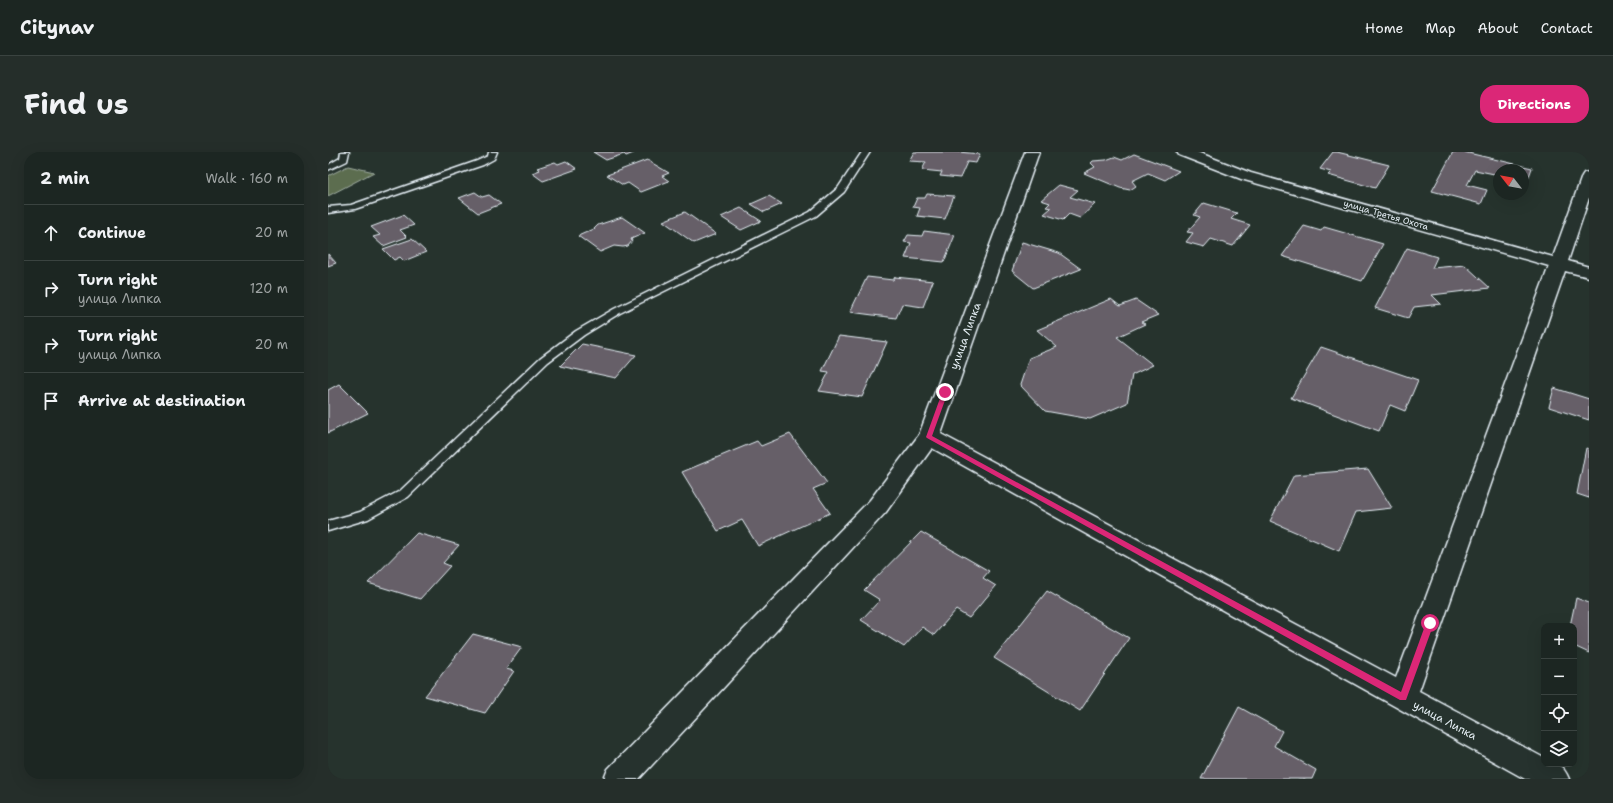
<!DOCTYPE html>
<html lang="en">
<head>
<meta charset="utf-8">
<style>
  :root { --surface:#1c2622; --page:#252e2a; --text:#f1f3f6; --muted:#a0a5a5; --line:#3a4340; --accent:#db2777 }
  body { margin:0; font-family:"Shantell Sans",sans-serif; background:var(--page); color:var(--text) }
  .controls { position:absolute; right:12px; bottom:12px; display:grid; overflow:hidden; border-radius:8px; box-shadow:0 4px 16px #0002 }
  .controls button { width:36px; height:36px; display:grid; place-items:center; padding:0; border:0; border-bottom:1px solid var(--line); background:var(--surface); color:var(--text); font:20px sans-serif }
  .compass { position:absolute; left:1165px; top:12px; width:36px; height:36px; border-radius:50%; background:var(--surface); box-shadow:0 4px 16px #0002; rotate:301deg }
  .stop { position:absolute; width:12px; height:12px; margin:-9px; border:3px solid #db2777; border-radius:50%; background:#fff }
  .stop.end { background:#db2777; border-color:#fff; box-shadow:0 1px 4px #0008 }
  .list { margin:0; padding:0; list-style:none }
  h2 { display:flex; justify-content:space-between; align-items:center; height:52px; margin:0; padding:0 16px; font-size:17px }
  h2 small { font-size:13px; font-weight:400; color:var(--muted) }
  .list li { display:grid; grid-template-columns:26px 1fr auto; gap:12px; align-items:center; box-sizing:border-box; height:56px; padding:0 16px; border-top:1px solid var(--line) }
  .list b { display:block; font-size:15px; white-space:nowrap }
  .list p { margin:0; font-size:13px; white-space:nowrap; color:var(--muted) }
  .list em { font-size:13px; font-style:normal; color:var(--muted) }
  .icon { flex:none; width:22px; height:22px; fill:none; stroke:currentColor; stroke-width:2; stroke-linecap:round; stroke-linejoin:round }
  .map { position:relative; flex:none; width:1261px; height:627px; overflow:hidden; border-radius:16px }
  header { display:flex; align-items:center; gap:24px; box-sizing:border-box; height:56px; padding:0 20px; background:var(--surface); border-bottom:1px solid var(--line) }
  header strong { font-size:19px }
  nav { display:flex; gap:22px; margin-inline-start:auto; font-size:14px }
  .intro { display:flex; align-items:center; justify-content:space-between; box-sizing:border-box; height:96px; padding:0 24px }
  h1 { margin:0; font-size:28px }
  .button { padding:10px 18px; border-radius:16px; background:var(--accent); color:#fff; font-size:14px; font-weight:700 }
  main { display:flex; gap:24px; padding:0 24px }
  aside { flex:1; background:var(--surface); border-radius:16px; box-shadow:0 4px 16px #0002 }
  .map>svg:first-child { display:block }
  .green { fill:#5c6d4f; stroke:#a2afa4 }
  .building { fill:#665e67; stroke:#e8f1f8 }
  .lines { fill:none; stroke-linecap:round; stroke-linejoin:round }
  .lane-casing { stroke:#e8f1f8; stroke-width:3 }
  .street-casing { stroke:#e8f1f8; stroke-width:3 }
  .lane { fill:#26332d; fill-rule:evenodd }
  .street { fill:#26332d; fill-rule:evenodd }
  .route { fill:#db2777 }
  .labels { text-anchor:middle; stroke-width:3; stroke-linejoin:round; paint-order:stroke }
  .far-street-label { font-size:9px; fill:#e8f1f8; stroke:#26332d }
  .street-label { font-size:11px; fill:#e8f1f8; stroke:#26332d }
</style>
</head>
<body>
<header>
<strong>Citynav</strong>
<nav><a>Home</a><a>Map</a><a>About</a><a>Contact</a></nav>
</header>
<div class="intro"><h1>Find us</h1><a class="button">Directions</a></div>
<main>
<aside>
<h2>2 min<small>Walk · 160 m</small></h2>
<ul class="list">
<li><svg class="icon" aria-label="ahead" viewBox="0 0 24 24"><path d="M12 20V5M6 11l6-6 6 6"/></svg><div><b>Continue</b></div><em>20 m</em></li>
<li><svg class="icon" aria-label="right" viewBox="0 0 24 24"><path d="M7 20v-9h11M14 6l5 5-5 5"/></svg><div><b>Turn right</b><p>улица Липка</p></div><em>120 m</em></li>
<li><svg class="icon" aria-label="right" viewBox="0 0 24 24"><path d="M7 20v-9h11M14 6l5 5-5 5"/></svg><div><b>Turn right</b><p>улица Липка</p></div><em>20 m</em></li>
<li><svg class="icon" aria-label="arrive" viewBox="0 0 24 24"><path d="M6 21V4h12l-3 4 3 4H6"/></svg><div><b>Arrive at destination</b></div></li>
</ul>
</aside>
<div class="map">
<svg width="1261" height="627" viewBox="0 0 1261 627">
  <rect width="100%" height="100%" fill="#26332d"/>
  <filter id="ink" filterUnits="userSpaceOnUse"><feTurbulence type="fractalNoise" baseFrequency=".025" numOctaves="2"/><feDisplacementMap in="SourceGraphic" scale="8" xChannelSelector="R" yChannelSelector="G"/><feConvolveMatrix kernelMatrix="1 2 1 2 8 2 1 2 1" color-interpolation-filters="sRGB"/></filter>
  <g filter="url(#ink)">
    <path class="green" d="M20,14L46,20L0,44V24Z"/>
    <path class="building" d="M265,0H308L298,4L296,2L278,8Z
      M586,0H630L652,2L648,11L639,10L632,26L612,24L614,20L594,18L598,10L581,9Z
      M1005,0H1009L1061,13L1047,36L1000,23L1003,20L992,17Z
      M1125,0H1136L1204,16L1199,30L1195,29V18H1171V23L1147,18L1139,33L1159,38L1153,52L1104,39Z
      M806,2L851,19L837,28L820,21L804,29L808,34L802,38L792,36L756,21L767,15L763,11L765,9L778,8L786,5L794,8Z
      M319,8L341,21L334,24L341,29L313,40L300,31L295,33L279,23Z
      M238,9L249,17L215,29L204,21L212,18L209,16L227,10L230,12Z
      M731,33L750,38L742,45L767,52L752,66L741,62L735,68L716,62L723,56L718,55L722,51L713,48Z
      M147,40L154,45L161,43L173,52L150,61L131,46Z
      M599,42L626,44L617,67L589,64L592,56L585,55L589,46H597Z
      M441,44L454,52L436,60L423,52Z
      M876,51L909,61L903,67L922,73L905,94L883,87L876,95L858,90L865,81L859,80L872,65L866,63Z
      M413,56L433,69L413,78L393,65Z
      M357,60L388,82L366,91L335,69Z
      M75,63L86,73L72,78L79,85L55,94L45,85L52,83L43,75Z
      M294,65L317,81L303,87L304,89L300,94L295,95L286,94L272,100L250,84L266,77L270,73Z
      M976,74L993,79L996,75L1055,92L1034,129L954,104Z
      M596,79L627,83L616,110L577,106L583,91L576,90L580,83L594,84Z
      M84,87L98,100L76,109L72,105L66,108L55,97Z
      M694,90L731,101L753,117L705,136L684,119Z
      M1079,96L1109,105L1104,116L1137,113L1162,136L1104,143L1113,152L1086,155L1080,166L1047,156Z
      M0,102L8,111L0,114Z
      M539,125L565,128L567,125L605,129L595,155L574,152L568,166L522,160Z
      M783,147L792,154L808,148L830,163L813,170L817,172L789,185L825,213L804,223L799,251L762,267L717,259L692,233L701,206L729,195L709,178Z
      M511,184L559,190L534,245L491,239L501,220L494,219Z
      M254,192L308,203L288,226L232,214Z
      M993,195L1090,228L1077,259L1062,253L1051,279L963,246Z
      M11,232L40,261L0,281V238Z
      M1226,236L1261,247V268L1221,255Z
      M462,282L499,331L485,337L502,361L430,394L414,368L390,379L354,320L429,289L433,294Z
      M1258,296L1261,297V346L1249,342Z
      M1040,317L1064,356L1028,360L1011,399L942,369L966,323Z
      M593,380L661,419L655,426L668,434L641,466L628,458L606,483L594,475L576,495L533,468L552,448L536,438Z
      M89,381L131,393L115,411L122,414L92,447L40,431Z
      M719,439L801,486L752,559L666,506Z
      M1248,446L1261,451V501L1246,494V474H1242Z
      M145,482L194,495L178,517L186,519L157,561L97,544Z
      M911,555L954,579L946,594L988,618L984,627H873Z"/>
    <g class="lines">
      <defs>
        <path id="lane" d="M13,0H21L19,9L0,18V13L12,6Z
          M161,0H169L166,7L155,13L27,57L0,61V55L23,53L149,9L160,4Z
          M534,0H542L516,40L488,64L292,161L256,183L220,210L80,345L40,367L0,379V369L32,360L72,339L212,206L248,179L286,157L482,60L510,36Z"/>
        <path id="street" d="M697,0H711L613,282L1068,526L1221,114L913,27L851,3L849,0H869L923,21L1225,105L1254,24L1256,21L1261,20V46L1240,109L1261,115V125L1237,119L1091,539L1216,606V612C1231,612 1235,613 1241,627H1197L604,296L558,360L311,627H276L280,617L542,348L591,283Z"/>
      </defs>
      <use href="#lane" class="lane-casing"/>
      <use href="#street" class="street-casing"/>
      <use href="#lane" class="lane"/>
      <use href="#street" class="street"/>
    </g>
  </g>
  <path class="route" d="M615,238L620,240L604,284L1073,540L1098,471L1099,468H1105L1106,471L1078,548H1072L599,286L598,285Z"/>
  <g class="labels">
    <g class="far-street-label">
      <text transform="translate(1058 63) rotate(16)" y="3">улица Третья Охота</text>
    </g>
    <g class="street-label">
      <text transform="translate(637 184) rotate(-70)" y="4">улица Липка</text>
      <text transform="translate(1117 568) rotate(28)" y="4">улица Липка</text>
    </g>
  </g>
</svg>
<div class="controls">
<button>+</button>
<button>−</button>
<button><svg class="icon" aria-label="locate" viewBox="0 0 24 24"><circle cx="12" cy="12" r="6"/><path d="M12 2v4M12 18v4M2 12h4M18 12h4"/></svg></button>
<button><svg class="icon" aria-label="layers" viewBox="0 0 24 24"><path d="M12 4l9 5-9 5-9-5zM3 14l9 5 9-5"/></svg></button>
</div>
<svg class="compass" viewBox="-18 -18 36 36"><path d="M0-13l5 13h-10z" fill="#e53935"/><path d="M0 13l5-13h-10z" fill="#a0a5a5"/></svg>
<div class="stop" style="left:1102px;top:471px"></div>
<div class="stop end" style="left:617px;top:240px"></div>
</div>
</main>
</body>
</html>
